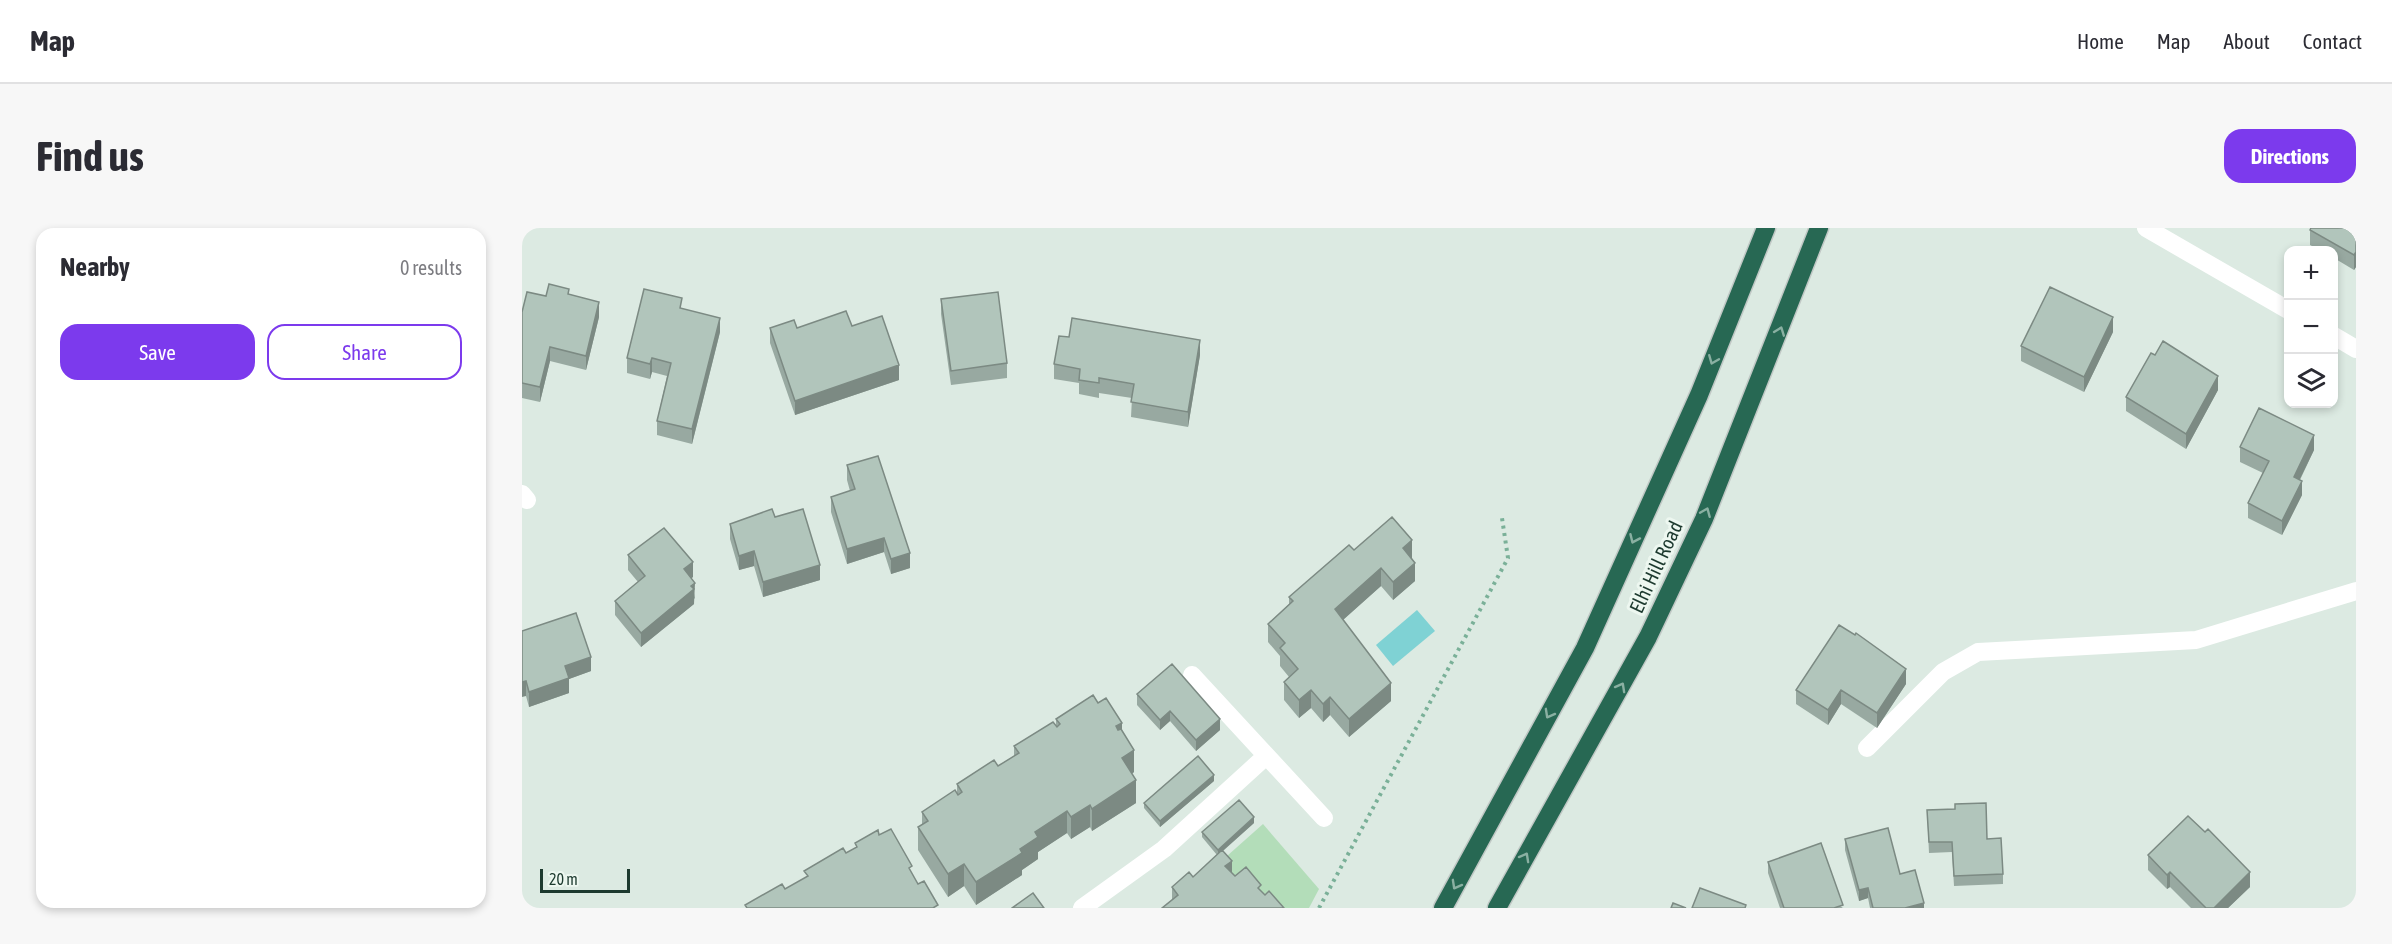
<!DOCTYPE html>
<html lang="en">
<head>
<meta charset="utf-8">
<style>
  :root { --surface:#fff; --page:#f7f7f7; --text:#2b2b33; --muted:#7c7c81; --line:#e1e1e2; --accent:#7c3aed }
  body { margin:0; font-family:"Asap Condensed",sans-serif; background:var(--page); color:var(--text) }
  .controls { position:absolute; right:18px; top:18px; display:grid; overflow:hidden; border-radius:12px; box-shadow:0 3px 9px #0003 }
  .controls button { width:54px; height:54px; display:grid; place-items:center; padding:0; border:0; border-bottom:2px solid var(--line); background:var(--surface); color:var(--text); font:30px sans-serif }
  .scale { position:absolute; left:18px; bottom:15px; width:90px; box-sizing:border-box; padding-left:6px; border:3px solid #1d3a2f; border-top:0; font-size:16px; line-height:21px; white-space:nowrap; color:#1d3a2f; -webkit-text-stroke:4px #edf7f0; paint-order:stroke }
  .list { margin:0; padding:0; list-style:none }
  h2 { display:flex; justify-content:space-between; align-items:center; height:78px; margin:0; padding:0 24px; font-size:26px }
  h2 small { font-size:20px; font-weight:400; color:var(--muted) }
  .actions { display:flex; gap:12px; padding:18px 24px }
  .actions a { flex:1; padding:14px 0; border:2px solid var(--accent); border-radius:18px; text-align:center; font-size:21px; color:var(--accent) }
  .actions .main { background:var(--accent); color:#fff }
  .icon { flex:none; width:33px; height:33px; fill:none; stroke:currentColor; stroke-width:2; stroke-linecap:round; stroke-linejoin:round }
  .map { position:relative; flex:none; width:1834px; height:680px; overflow:hidden; border-radius:18px }
  header { display:flex; align-items:center; gap:36px; box-sizing:border-box; height:84px; padding:0 30px; background:var(--surface); border-bottom:2px solid var(--line) }
  header strong { font-size:28px }
  nav { display:flex; gap:33px; margin-inline-start:auto; font-size:21px }
  .intro { display:flex; align-items:center; justify-content:space-between; box-sizing:border-box; height:144px; padding:0 36px }
  h1 { margin:0; font-size:42px }
  .button { padding:15px 27px; border-radius:18px; background:var(--accent); color:#fff; font-size:21px; font-weight:700 }
  main { display:flex; gap:36px; padding:0 36px }
  aside { flex:1; background:var(--surface); border-radius:18px; box-shadow:0 3px 9px #0003 }
  .map>svg:first-child { display:block }
  .green { fill:#b3ddb9 }
  .water { fill:#7fd2d4 }
  .lines { fill:none; stroke-linecap:round; stroke-linejoin:round }
  .highway-casing { stroke:#c0c8c5; stroke-width:21 }
  .path { stroke:#7ab098; stroke-width:4; stroke-dasharray:3 4.5; stroke-linecap:butt }
  .minor { stroke:#fff; stroke-width:18 }
  .highway { stroke:#276853; stroke-width:18 }
  .wall { fill:#98a9a1 }
  .shaded-wall { fill:#7c8a83 }
  .building { fill:#b1c5bb; stroke:#7c8a83; stroke-width:1.5 }
  .oneway { stroke:#8ab0a2 }
  .labels { text-anchor:middle; stroke-width:6; stroke-linejoin:round; paint-order:stroke }
  .street-label { font-size:20px; fill:#1d3a2f; stroke:#edf7f0 }
</style>
</head>
<body>
<header>
<strong>Map</strong>
<nav><a>Home</a><a>Map</a><a>About</a><a>Contact</a></nav>
</header>
<div class="intro"><h1>Find us</h1><a class="button">Directions</a></div>
<main>
<aside>
<h2>Nearby<small>0 results</small></h2>
<ul class="list">
</ul>
<div class="actions"><a class="main">Save</a><a>Share</a></div>
</aside>
<div class="map">
<svg width="1834" height="680" viewBox="0 0 1834 680">
  <rect width="100%" height="100%" fill="#dceae2"/>
  <path class="green" d="M741,596L797,661L787,680H745L716,660L696,636Z"/>
  <path class="water" d="M895,382L913,403L871,438L854,417Z"/>
  <g class="lines">
    <defs>
      <path id="highway" d="M921,680L1063,420L1177,167L1244,0
        M975,680L1126,409L1182,291L1297,0"/>
    </defs>
    <use href="#highway" class="highway-casing"/>
    <path class="path" d="M797,680L986,330L980,290"/>
    <path class="minor" d="M1624,0L1766,82
      M1812,108L1834,121
      M0,266L5,272
      M670,447L802,590
      M1345,520L1421,444L1456,424L1674,412L1834,363
      M560,680L642,621L744,528"/>
    <use href="#highway" class="highway"/>
  </g>
  <path class="wall" d="M1834,0V39L1832,42L1812,30V22H1798L1788,17V2Z
    M47,66L77,89L64,142L28,133L18,174L0,170V84L24,68Z
    M419,71L485,135V150L429,157L419,86Z
    M160,80L198,104L170,216L135,207V193L145,148L130,144L128,151L105,145V130Z
    M330,98L377,152L273,187L248,115V100Z
    M1591,104L1562,164L1499,133V118Z
    M678,127L666,199L609,189L610,170L577,165V170L557,166V155L532,151V136Z
    M1633,127L1696,162L1664,221L1604,183V169Z
    M1718,219L1792,222L1778,252L1780,267L1760,307L1726,290V275L1741,245L1718,234Z
    M325,237L388,340L369,346L362,324L325,336L309,284V269L328,263L325,252Z
    M253,289L298,352L241,369L232,338L217,342L208,311V296Z
    M832,322L890,330L893,353L871,372L859,358L821,392L869,473L827,509L808,487L801,494L789,480L777,490L762,472V454L767,449L758,438V428L746,414V396L767,376V369Z
    M106,327L171,349L169,350L173,370L172,371V376L119,419L93,387V373L116,354L106,342Z
    M0,403L69,443L47,451V465L7,479L4,468Z
    M1384,456L1355,500L1319,476L1306,497L1274,476V462Z
    M615,466L698,502L674,523L648,493L638,502L615,477Z
    M576,475L600,502L612,544L610,546L614,575L570,603L568,599L549,611L545,605L516,624V631L500,642V647L454,677L442,658L426,669L396,622V599L400,597V584L435,564V556L476,538L492,528V518L534,498V491Z
    M692,553L638,599L622,580V575Z
    M1433,581L1465,611L1481,646V656L1432,658L1430,624L1407,625L1405,582Z
    M732,595L701,623L710,645L713,648L739,663L743,667L650,672V659L671,649L695,627L680,609V604Z
    M1323,611L1378,646L1402,680H1348L1346,670L1337,673L1323,622Z
    M1626,627L1728,659L1706,680H1669L1648,659L1645,661L1626,642Z
    M1246,634L1321,680H1258L1246,645Z"/>
  <path class="shaded-wall" d="M1834,24V39L1832,42V27Z
    M77,74V89L64,142V128Z
    M1591,89V104L1562,164V149Z
    M198,90V104L170,216V201Z
    M678,112V127L666,199V184Z
    M28,119V133L18,174V159Z
    M130,130V144L128,151V136Z
    M377,137V152L273,187V173Z
    M1696,148V162L1664,221V206Z
    M1792,207V222L1772,263V249Z
    M1780,253V267L1760,307V293Z
    M362,310V324L325,336V321Z
    M890,312V330L881,338V320Z
    M232,323V338L217,342V328Z
    M388,325V340L369,346V331Z
    M171,334V349L162,356V341Z
    M893,335V353L871,372V354Z
    M298,337V352L241,369V354Z
    M859,340V358L813,399V381Z
    M173,355L172,376L119,419V405Z
    M69,429V443L47,451V465L7,479V464L43,438Z
    M1384,441V456L1355,500V485Z
    M4,453V468L0,469V454Z
    M869,455V473L827,509V491Z
    M789,462V480L777,490V472Z
    M1319,462V476L1306,497V482Z
    M808,469V487L801,494V476Z
    M648,483V493L638,502V492Z
    M698,491V502L674,523V512Z
    M600,495V517L594,498Z
    M612,522V544L600,552V530Z
    M692,547V553L638,599V593Z
    M614,552V575L570,603V581Z
    M568,577V599L549,611V589Z
    M545,583V605L516,624V631L500,642V647L454,677V654L498,621L513,604Z
    M732,589V595L696,627V622Z
    M710,633V655L703,638Z
    M442,636V658L426,669V646Z
    M1648,644V659L1645,661V647Z
    M1728,644V659L1706,680H1692Z
    M1346,660V670L1337,673V662Z
    M1402,675V680H1383Z"/>
  <path class="building" d="M1789,0H1834V24L1832,27L1788,2Z
    M27,56L47,61L46,66L77,74L64,128L28,119L18,159L0,155V84L5,64L24,68Z
    M1528,59L1591,89L1562,149L1499,118Z
    M122,61L160,70L158,80L198,90L170,201L135,193L149,135L130,130L128,136L105,130Z
    M476,64L485,135L429,143L419,71Z
    M324,83L330,98L360,88L377,137L273,173L248,100L272,92L275,100Z
    M550,90L678,112L666,184L609,174L612,156L577,150V155L557,152L558,141L532,136L537,108L547,109Z
    M1641,113L1696,148L1664,206L1604,169L1629,125L1633,127Z
    M1737,180L1792,207L1772,249L1780,253L1760,293L1726,275L1747,233L1718,219Z
    M356,228L388,325L369,331L362,310L325,321L309,269L333,261L325,237Z
    M250,281L253,289L281,281L298,337L241,354L232,323L217,328L208,296Z
    M870,289L890,312L881,320L893,335L871,354L859,340L813,381L869,455L827,491L808,469L801,476L789,462L777,472L762,454L776,441L758,420L763,415L746,396L771,373L767,369L827,317L832,322Z
    M142,300L171,334L162,341L173,355L169,358L172,361L119,405L93,373L123,348L106,327Z
    M54,385L69,429L43,438L47,450L7,464L4,453L0,454V403Z
    M1317,397L1333,407L1334,405L1384,441L1355,485L1319,462L1306,482L1274,462Z
    M650,436L698,491L674,512L648,483L638,492L615,466Z
    M571,467L576,475L584,470L600,495L594,498L596,502L599,501L612,522L600,530L614,552L570,581L568,577L549,589L545,583L513,604L516,609L498,621L500,625L454,654L442,636L426,646L396,599L406,593L400,584L433,562L436,567L440,564L435,556L472,532L476,538L497,525L492,518L531,494L535,499L538,496L534,491Z
    M676,528L692,547L638,593L622,575Z
    M717,572L732,589L696,622L680,604Z
    M1464,575L1465,611L1479,610L1481,646L1432,648L1430,614H1407L1405,582L1433,581V576Z
    M1666,588L1683,604L1686,601L1728,644L1692,680H1684L1648,644L1645,647L1626,627Z
    M1366,600L1378,646L1393,642L1402,675L1383,680H1351L1346,660L1337,662L1323,611Z
    M369,601L390,638L387,640L396,656L402,653L416,677L411,680H225L223,677L260,656L263,661L286,648L282,643L321,620L324,625L335,619L333,615L356,602L357,607Z
    M1299,615L1321,677L1312,680H1262L1246,634Z
    M700,622L710,633L703,638L713,648L724,639L739,657L736,660L743,667L747,663L762,680H640L656,667L650,659L667,644L671,649Z
    M1178,660L1224,677L1223,680H1170Z
    M511,665L522,680H490Z
    M1151,675L1164,680H1149Z"/>
  <defs><path id="oneway-chevron" d="M-2-3.5L2.5 0L-2 3.5" fill="none" stroke-width="1.6" stroke-linecap="round" stroke-linejoin="round" transform="scale(1.5)"/></defs>
  <g class="oneway">
    <use href="#oneway-chevron" transform="translate(1258 103) rotate(-69)"/>
    <use href="#oneway-chevron" transform="translate(1191 132) rotate(112)"/>
    <use href="#oneway-chevron" transform="translate(1184 284) rotate(-67)"/>
    <use href="#oneway-chevron" transform="translate(1112 311) rotate(114)"/>
    <use href="#oneway-chevron" transform="translate(1099 459) rotate(-61)"/>
    <use href="#oneway-chevron" transform="translate(1027 486) rotate(119)"/>
    <use href="#oneway-chevron" transform="translate(1003 629) rotate(-61)"/>
    <use href="#oneway-chevron" transform="translate(934 657) rotate(119)"/>
  </g>
  <g class="labels">
    <g class="street-label">
      <text transform="translate(1134 339) rotate(-65)" y="7">Elhi Hill Road</text>
    </g>
  </g>
</svg>
<div class="controls">
<button>+</button>
<button>−</button>
<button><svg class="icon" aria-label="layers" viewBox="0 0 24 24"><path d="M12 4l9 5-9 5-9-5zM3 14l9 5 9-5"/></svg></button>
</div>
<div class="scale">20 m</div>
</div>
</main>
</body>
</html>
